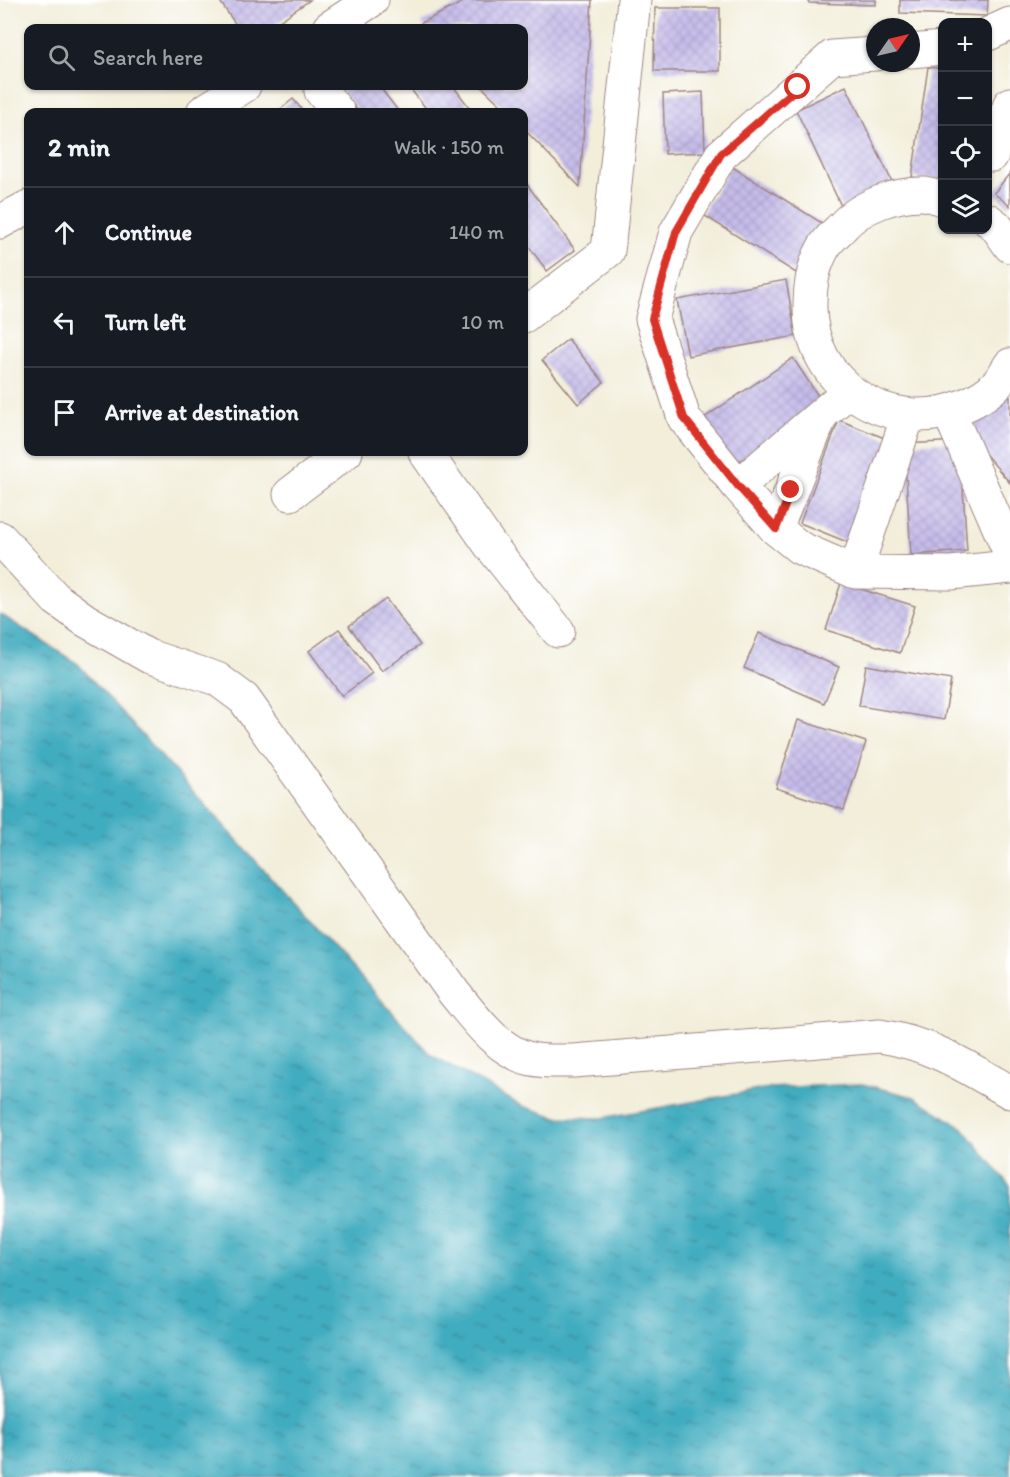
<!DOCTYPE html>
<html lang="en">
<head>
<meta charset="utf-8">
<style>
  :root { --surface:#171b24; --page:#20242c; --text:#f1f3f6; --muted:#9ea1a6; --line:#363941 }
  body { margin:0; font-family:Itim,sans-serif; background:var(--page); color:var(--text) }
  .controls { position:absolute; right:18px; top:18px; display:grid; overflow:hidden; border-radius:12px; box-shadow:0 2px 4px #0004 }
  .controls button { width:54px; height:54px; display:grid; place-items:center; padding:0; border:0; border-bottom:2px solid var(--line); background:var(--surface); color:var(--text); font:30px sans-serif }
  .compass { position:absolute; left:866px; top:18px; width:54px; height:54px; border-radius:50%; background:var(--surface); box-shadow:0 2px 4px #0004; rotate:56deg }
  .stop { position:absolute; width:18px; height:18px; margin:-14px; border:4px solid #d93025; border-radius:50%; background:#fff }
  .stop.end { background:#d93025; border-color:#fff; box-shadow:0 2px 6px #0008 }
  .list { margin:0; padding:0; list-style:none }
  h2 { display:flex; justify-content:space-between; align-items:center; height:78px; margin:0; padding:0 24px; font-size:26px }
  h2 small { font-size:20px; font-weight:400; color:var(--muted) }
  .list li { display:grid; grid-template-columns:39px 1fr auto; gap:18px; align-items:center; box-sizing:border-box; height:90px; padding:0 24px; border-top:2px solid var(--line) }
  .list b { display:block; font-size:22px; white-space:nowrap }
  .list em { font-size:20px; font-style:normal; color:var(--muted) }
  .icon { flex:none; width:33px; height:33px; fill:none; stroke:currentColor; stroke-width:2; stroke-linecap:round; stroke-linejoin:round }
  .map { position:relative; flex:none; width:1010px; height:1477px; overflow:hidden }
  .search { position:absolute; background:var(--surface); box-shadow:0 2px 4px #0004; left:24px; top:24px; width:504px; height:66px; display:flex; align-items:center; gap:15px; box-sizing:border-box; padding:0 21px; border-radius:12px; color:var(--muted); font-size:22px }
  .panel { position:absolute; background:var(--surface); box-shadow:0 2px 4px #0004; left:24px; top:108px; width:504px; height:348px; border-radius:12px }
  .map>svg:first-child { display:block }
  .water { fill:url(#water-ripples); stroke:#456675; stroke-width:1.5 }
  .building { fill:url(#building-cross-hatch) }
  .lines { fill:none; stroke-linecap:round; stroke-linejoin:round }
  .minor-casing { stroke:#9e8682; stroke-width:35 }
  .minor { stroke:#fff; stroke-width:33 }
  .route { stroke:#d93025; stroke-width:8 }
</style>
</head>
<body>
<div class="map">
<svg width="1010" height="1477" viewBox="0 0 1010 1477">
  <defs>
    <pattern id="water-ripples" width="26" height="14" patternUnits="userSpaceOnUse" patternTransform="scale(1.5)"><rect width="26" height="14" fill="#40acbf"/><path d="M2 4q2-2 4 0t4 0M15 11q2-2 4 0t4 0" fill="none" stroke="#388b9b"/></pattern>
    <pattern id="building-cross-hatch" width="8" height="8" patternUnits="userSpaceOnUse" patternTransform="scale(1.5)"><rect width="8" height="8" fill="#c5bcea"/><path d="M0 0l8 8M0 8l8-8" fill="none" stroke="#aba1c9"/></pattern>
  </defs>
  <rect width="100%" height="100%" fill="#fff"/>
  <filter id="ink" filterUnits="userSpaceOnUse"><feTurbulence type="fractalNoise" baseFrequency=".0167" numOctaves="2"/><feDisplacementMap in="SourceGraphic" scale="12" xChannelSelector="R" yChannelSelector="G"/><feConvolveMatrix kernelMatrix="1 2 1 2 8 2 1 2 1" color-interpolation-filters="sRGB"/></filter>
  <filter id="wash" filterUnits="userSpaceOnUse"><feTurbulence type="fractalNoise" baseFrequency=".008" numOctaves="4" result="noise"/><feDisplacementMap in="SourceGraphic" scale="24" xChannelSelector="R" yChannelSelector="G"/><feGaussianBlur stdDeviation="1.35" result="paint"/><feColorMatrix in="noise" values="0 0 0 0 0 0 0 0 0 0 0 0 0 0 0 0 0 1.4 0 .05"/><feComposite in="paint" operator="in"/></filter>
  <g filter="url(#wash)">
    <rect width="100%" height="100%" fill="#f2eeda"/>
    <path class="water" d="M0,614L78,664L431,1055L522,1106L557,1117L602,1118L770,1088L862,1084L914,1097L963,1128L1010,1186V1477H0Z"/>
    <g id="blocks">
      <path class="building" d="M219,0H310L269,28H238Z
        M467,0H592L580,187L524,129V112H508L481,86H524V28H426L421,23Z
        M809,0H876V5L809,3Z
        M900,0H988L987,16L900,13Z
        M655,8H720V71H654Z
        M928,67L942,69V181L912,177Z
        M338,86H379L399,112H359Z
        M408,86H453L473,112H429Z
        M846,86L894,186L843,210L796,110Z
        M703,92L705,152L665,154L663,94Z
        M293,99L304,112H277Z
        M731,166L825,225L796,273L702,214Z
        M1010,173V206L994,193Z
        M524,180L575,250L547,271L524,240Z
        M786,280L796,336L688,356L677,300Z
        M568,339L604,382L578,404L542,360Z
        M793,358L824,405L732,466L701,420Z
        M1005,391L1010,397V483L963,428Z
        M839,420L892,441L852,544L800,523Z
        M960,441L967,551L911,555L904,444Z
        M841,583L915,606L900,653L826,630Z
        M386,599L420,645L382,671L349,626Z
        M339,629L372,673L342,696L309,651Z
        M759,633L839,667L824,703L744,668Z
        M866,665L951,680L944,720L859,706Z
        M798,720L866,742L844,810L776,788Z"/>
    </g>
  </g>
  <g filter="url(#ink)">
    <use href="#blocks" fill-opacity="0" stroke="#9e8682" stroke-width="1.5"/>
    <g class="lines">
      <defs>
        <path id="minor" d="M329,28L372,0
          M988,34L1010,24
          M911,51L942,48
          M875,54L832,57L721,155L676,232L652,319L684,418L738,486L776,529L800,548L855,572L951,573L1010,567
          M321,91L338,112
          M203,112L244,86
          M992,155L1010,104
          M942,199C937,197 930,195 925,194C897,193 860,206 842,227C836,233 828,240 824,247C814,264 810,285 810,304C808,384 889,437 963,406C975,401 988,394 997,384C1002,379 1006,371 1010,365
          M988,220L996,226L1010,246
          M0,222L28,207
          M524,316L608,251L634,0
          M949,412L1010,553
          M425,452L490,545L558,631
          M738,486L849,391
          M290,494L346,452
          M776,529L820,418
          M0,538L56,599L85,620L148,656L217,679L244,699L454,993C475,1018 497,1051 531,1059C544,1062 560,1061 574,1061L880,1036C932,1044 965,1066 1010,1092
          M855,572L908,416"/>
      </defs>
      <use href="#minor" class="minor-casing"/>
      <use href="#minor" class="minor"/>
    </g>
  </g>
  <g class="lines" filter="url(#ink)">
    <path class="route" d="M791,490L776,529L738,486L684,418L652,319L676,232L721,154L798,87"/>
  </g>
</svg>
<div class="controls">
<button>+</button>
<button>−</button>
<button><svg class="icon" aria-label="locate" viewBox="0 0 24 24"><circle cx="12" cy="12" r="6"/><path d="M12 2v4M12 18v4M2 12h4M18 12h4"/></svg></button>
<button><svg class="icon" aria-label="layers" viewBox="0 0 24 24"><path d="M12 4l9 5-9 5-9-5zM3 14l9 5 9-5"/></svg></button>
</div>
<svg class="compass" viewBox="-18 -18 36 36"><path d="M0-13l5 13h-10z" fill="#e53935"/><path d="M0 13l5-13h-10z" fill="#9ea1a6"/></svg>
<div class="stop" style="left:798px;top:87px"></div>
<div class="stop end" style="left:791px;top:490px"></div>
<div class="search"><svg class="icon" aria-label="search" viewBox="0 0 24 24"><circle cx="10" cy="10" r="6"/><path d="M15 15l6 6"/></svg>Search here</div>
<section class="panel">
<h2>2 min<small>Walk · 150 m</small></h2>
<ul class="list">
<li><svg class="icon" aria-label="ahead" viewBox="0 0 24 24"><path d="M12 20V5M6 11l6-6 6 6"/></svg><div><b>Continue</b></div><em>140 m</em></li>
<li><svg class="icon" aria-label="left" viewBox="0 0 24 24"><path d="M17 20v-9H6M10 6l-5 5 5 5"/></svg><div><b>Turn left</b></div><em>10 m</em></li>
<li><svg class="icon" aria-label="arrive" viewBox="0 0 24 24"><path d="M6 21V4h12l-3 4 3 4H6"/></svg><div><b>Arrive at destination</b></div></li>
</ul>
</section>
</div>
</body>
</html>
